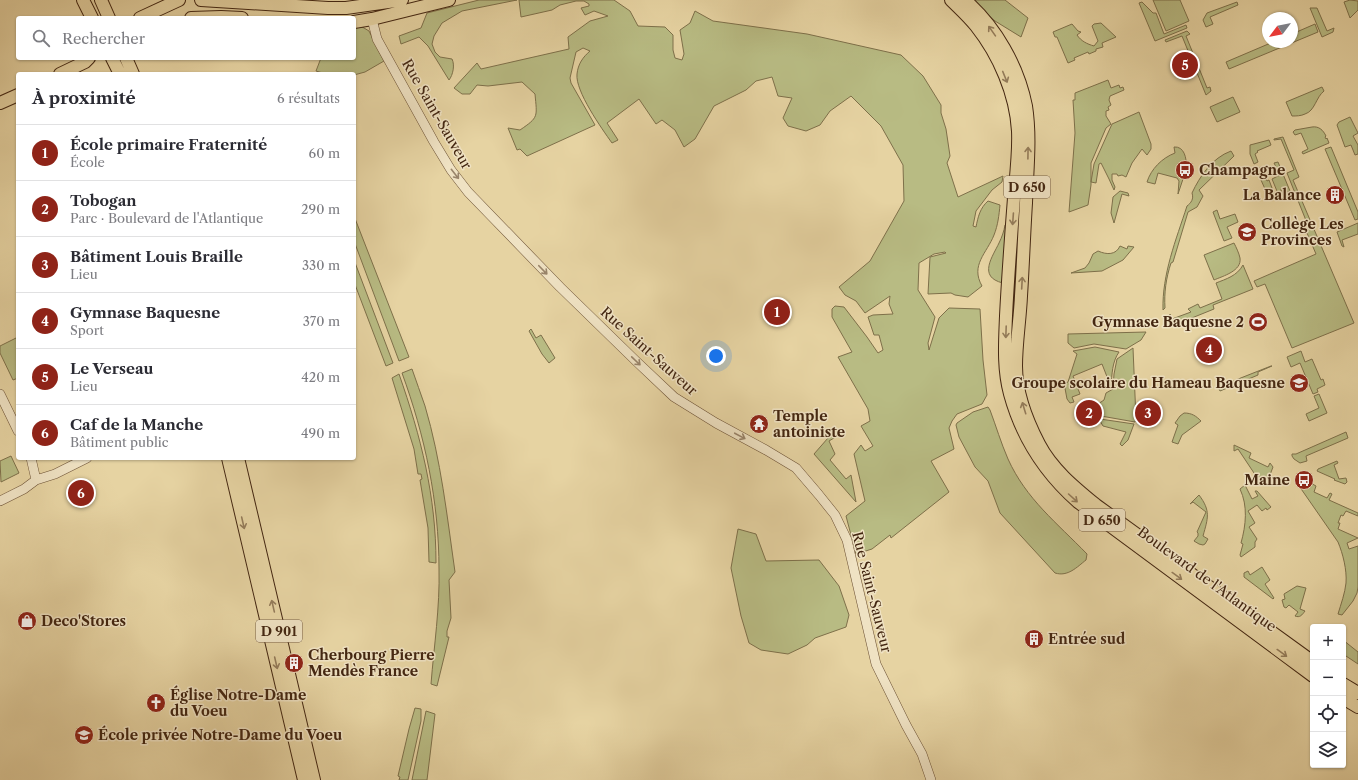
<!DOCTYPE html>
<html lang="fr">
<head>
<meta charset="utf-8">
<style>
  :root { --surface:#fff; --page:#f7f7f7; --text:#2b2b33; --muted:#7c7c81; --line:#e1e1e2; --accent:#8f2418 }
  body { margin:0; font-family:"Libre Caslon Text",serif; background:var(--page); color:var(--text) }
  .controls { position:absolute; right:12px; bottom:12px; display:grid; overflow:hidden; border-radius:4px; box-shadow:0 1px 3px #0004 }
  .controls button { width:36px; height:36px; display:grid; place-items:center; padding:0; border:0; border-bottom:1px solid var(--line); background:var(--surface); color:var(--text); font:20px sans-serif }
  .compass { position:absolute; left:1262px; top:12px; width:36px; height:36px; border-radius:50%; background:var(--surface); box-shadow:0 1px 3px #0004; rotate:238deg }
  .you { position:absolute; left:716px; top:356px; width:14px; height:14px; margin:-10px; border:3px solid #fff; border-radius:50%; background:#1a73e8; box-shadow:0 0 0 6px #1a73e833 }
  .badge { display:grid; place-items:center; width:26px; height:26px; border-radius:50%; background:var(--accent); color:#fff; font-size:13px; font-weight:700 }
  .pin { position:absolute; translate:-50% -50%; border:2px solid #fff; box-shadow:0 1px 4px #0006 }
  .list { margin:0; padding:0; list-style:none }
  h2 { display:flex; justify-content:space-between; align-items:center; height:52px; margin:0; padding:0 16px; font-size:17px }
  h2 small { font-size:13px; font-weight:400; color:var(--muted) }
  .list li { display:grid; grid-template-columns:26px 1fr auto; gap:12px; align-items:center; box-sizing:border-box; height:56px; padding:0 16px; border-top:1px solid var(--line) }
  .list b { display:block; font-size:15px; white-space:nowrap }
  .list p { margin:0; font-size:13px; white-space:nowrap; color:var(--muted) }
  .list em { font-size:13px; font-style:normal; color:var(--muted) }
  .icon { flex:none; width:22px; height:22px; fill:none; stroke:currentColor; stroke-width:2; stroke-linecap:round; stroke-linejoin:round }
  .map { position:relative; flex:none; width:1358px; height:780px; overflow:hidden }
  .search { position:absolute; background:var(--surface); box-shadow:0 1px 3px #0004; left:16px; top:16px; width:340px; height:44px; display:flex; align-items:center; gap:10px; box-sizing:border-box; padding:0 14px; border-radius:4px; color:var(--muted); font-size:15px }
  .panel { position:absolute; background:var(--surface); box-shadow:0 1px 3px #0004; left:16px; top:72px; width:340px; height:388px; border-radius:4px }
  .map>svg:first-child { display:block }
  .green { fill:#b8bb83; stroke:#7e704a }
  .lines { fill:none; stroke-linecap:round; stroke-linejoin:round }
  .minor-casing { stroke:#6c5135; stroke-width:10 }
  .major-casing { stroke:#432611; stroke-width:14 }
  .minor { stroke:#efe2c3; stroke-width:9 }
  .major { stroke:#e6d3a2; stroke-width:12 }
  .oneway { stroke:#947c5a }
  .oneway2 { stroke:#99846a }
  .labels { text-anchor:middle; stroke-width:3; stroke-linejoin:round; paint-order:stroke }
  .shield { fill:#efe2c3; stroke:#775e46; stroke-width:1 }
  .shield-label { font-size:13px; font-weight:bold; fill:#432611 }
  .street-label { font-size:14px; fill:#432611; stroke:#efe2c3 }
  .poi-label { font-size:14px; font-weight:bold; fill:#432611; stroke:#efe2c3; text-anchor:start }
</style>
</head>
<body>
<div class="map">
<svg width="1358" height="780" viewBox="0 0 1358 780">
  <rect width="100%" height="100%" fill="#e6d3a2"/>
  <filter id="stains"><feTurbulence type="fractalNoise" baseFrequency=".005" numOctaves="4"/><feColorMatrix values="0 0 0 0 .2 0 0 0 0 .09 0 0 0 0 .02 0 0 0 .5 -.17"/></filter>
  <radialGradient id="worn" r=".72"><stop offset=".6" stop-color="#630" stop-opacity="0"/><stop offset="1" stop-color="#630" stop-opacity=".3"/></radialGradient>
  <path class="green" d="M479,0H517L462,11L442,23L434,36L432,44L435,52L440,57L452,59C455,65 453,75 449,80L428,46L419,37L401,44L399,36L421,28L427,13Z
    M519,0H614L630,11L638,26L665,27L673,35V50L675,58L682,60L684,54L680,30L690,23L695,11L713,21L807,34L901,55L923,76L941,105V113L946,129L950,156L947,163L958,197L1003,176L1002,182L992,190L976,211L973,226L976,227C978,217 980,208 988,201L1000,205C999,215 998,225 994,235C987,253 970,265 982,286L968,297L955,295L951,293L928,294L930,257L946,253L945,252L934,254L919,263L918,290L935,317L928,343L929,350L939,318L949,308L980,309L983,360L987,395L982,404L957,414L952,421L949,428L954,449L931,461L949,492L891,538L890,535L872,549L856,554L846,516L865,501L854,454L861,445L865,451L873,446L861,426L870,421L868,409L838,357L852,352L832,317V309L835,306L844,307L867,337L878,353L883,350L879,335H874L868,317L873,315L893,314L889,304L890,296L865,313L856,301L845,295L839,287L870,261L904,201L903,165L881,126L851,96L830,111L820,125L806,131L788,126L783,118L792,98L778,96L772,77L756,81L746,90L714,106L695,139L684,147L675,130L662,120L656,124L639,99L607,123L618,140L612,143C602,129 575,91 577,74C578,64 583,57 590,51L583,48L576,52L570,78L571,83L595,125L527,156L520,149L517,150L508,128L520,130C539,117 537,117 535,94L522,82L488,86L477,85L470,94H462L454,88L477,63L481,69L569,49L568,37L590,21L608,16L594,11L585,15L581,8L589,6V4L584,1H576L560,5L552,10L521,17Z
    M971,0H1005L1028,18L1021,37L995,21Z
    M1153,0H1180L1189,21L1166,31Z
    M1350,0L1358,1V10L1350,18L1344,2Z
    M1142,2L1153,13H1156L1164,34L1186,25L1187,28L1155,41L1139,3Z
    M1237,2L1238,5L1210,17L1213,24L1206,27L1203,20L1207,13Z
    M1310,8H1317L1327,31L1334,28L1333,32L1322,37Z
    M1101,23L1116,37L1102,43L1103,47L1096,49V51L1089,54L1088,52L1074,58L1075,60L1068,63L1057,37H1055L1053,32L1072,24L1078,31L1081,32L1077,35C1081,41 1087,44 1094,46L1098,41L1092,26L1094,24Z
    M1315,24L1318,32L1229,69L1226,62L1273,42H1292V34Z
    M359,25L369,31L384,61L365,72L354,75V74H326L316,71L321,58H354V26Z
    M1187,31L1190,34L1186,36L1207,88L1210,87L1211,91L1206,95L1182,36L1166,42L1165,40Z
    M1108,80L1111,88L1119,85L1120,88L1123,87L1124,90L1110,96L1109,100L1111,105L1108,107L1109,110L1106,111V116L1111,124L1106,128L1091,163V185L1088,205L1069,212L1075,133L1073,100H1075V93Z
    M1322,87L1324,91C1316,97 1315,111 1305,114C1301,116 1296,116 1292,116L1286,102Z
    M1233,97L1240,112L1217,122L1210,107Z
    M1139,112L1151,144V149L1147,155L1142,149L1132,163L1126,177L1122,175L1118,176L1117,174H1112V180L1115,187L1114,190L1109,179L1101,163L1099,164L1096,183L1091,182L1094,164L1112,124Z
    M1350,117L1358,133L1353,136L1358,145V154L1355,155L1351,145L1345,147L1337,125L1339,122Z
    M1312,127C1319,126 1323,130 1326,136L1325,137L1326,139L1327,138L1329,143L1303,154L1302,152L1308,149L1301,133L1295,135L1293,132L1295,130Z
    M1283,137L1299,177L1293,180L1354,323L1292,348L1265,284L1257,287L1254,281L1316,254L1307,233H1306L1304,230L1309,228L1287,173L1294,170L1281,139L1274,140V139Z
    M1269,140L1271,145L1257,151L1258,152L1255,154L1258,162L1254,164L1250,154V145Z
    M1174,147C1184,146 1187,158 1186,167L1184,166L1182,172L1184,176L1178,194L1179,181L1177,178L1158,173L1155,184L1147,182C1151,169 1162,158 1175,153Z
    M1331,147L1358,212V219L1355,220L1325,149Z
    M1231,151L1234,156L1199,190L1203,196L1197,207L1188,212L1173,262L1171,263C1166,278 1164,293 1165,308L1163,310C1162,274 1176,240 1187,206C1191,203 1194,199 1192,193C1200,176 1212,158 1231,151Z
    M1278,162L1290,191L1285,193L1284,190L1285,189L1283,188L1281,189V191H1282L1283,194L1279,196L1272,179L1280,175L1274,163Z
    M1261,167L1267,181L1269,180L1275,196V198L1270,200L1256,169Z
    M1120,191L1128,193L1129,196L1122,194L1114,223L1111,213L1113,197Z
    M1217,210L1220,219L1235,214L1238,222L1227,227L1232,238L1224,241L1213,212Z
    M354,216L409,357L399,361L354,241Z
    M1358,223V234L1342,240L1344,247L1342,246L1337,232Z
    M1005,225H1007L1003,283C977,277 993,256 999,243C1002,237 1004,231 1005,225Z
    M1234,243C1236,247 1239,253 1240,258C1242,271 1223,276 1214,280L1204,255Z
    M1120,246L1127,249L1128,246L1134,247L1123,260L1102,271L1071,273L1085,268L1089,263L1093,254L1098,251C1107,255 1116,255 1120,246Z
    M354,260L393,363L386,366L354,282Z
    M1243,265L1253,289L1213,305L1214,309L1172,326L1171,323L1167,318L1170,314L1172,319L1191,312L1188,309L1198,304L1200,308L1222,299L1216,283C1226,279 1237,276 1243,265Z
    M531,329L536,338L541,335L555,358L549,363L542,354L529,331Z
    M1146,332L1141,340L1126,349L1094,344L1074,348L1068,343V334Z
    M18,337V378L13,380L0,353V346Z
    M1095,347L1119,352C1112,362 1112,374 1111,387L1102,364L1073,376L1080,394L1072,397L1074,402L1070,403L1067,399L1064,383H1066L1068,382L1077,354L1073,351Z
    M1133,348L1136,419L1135,422L1101,416L1102,414L1098,404L1104,400L1106,393L1113,389L1114,374L1117,359Z
    M1301,351L1305,362L1312,359L1321,380L1323,379L1325,385L1317,389L1318,392L1313,394L1300,363L1291,367L1287,357Z
    M1271,366H1272L1258,372V375L1220,391L1218,387Z
    M412,369C416,381 421,394 425,406C441,460 447,516 455,572L449,580L451,618L447,631V637H449L437,686L431,684C434,646 440,607 439,569C439,502 425,436 402,373Z
    M399,374C421,437 436,496 436,563L429,562L428,528L420,480L422,479L421,474H418L414,449L392,378Z
    M1319,394L1327,413L1309,421L1306,414L1319,408L1314,396Z
    M988,407L990,410C996,426 1001,443 1008,459C1026,499 1057,523 1087,554L1086,560C1077,567 1068,577 1055,573L1000,513L988,481L975,467L959,437L956,425L957,423L973,412Z
    M1184,413C1192,413 1196,416 1201,421L1182,435L1178,444L1172,442L1178,425L1175,423L1180,416Z
    M1100,419L1134,424L1128,440L1122,446L1120,444L1126,432L1103,426L1100,421Z
    M1346,432L1348,438L1306,456L1307,461L1300,463L1294,459L1292,456V454H1296Z
    M838,433L839,435L829,441L835,454L830,460L846,479L851,475L856,502L814,454L828,438Z
    M1234,445L1251,453L1249,458L1268,467L1270,463L1273,467L1268,480L1265,477L1260,478L1256,476L1238,449L1234,451Z
    M11,456L19,473L1,482L0,461Z
    M1337,461L1338,463L1334,465L1339,479L1346,478L1347,482L1345,484L1334,480L1335,479L1317,471L1318,469Z
    M1299,481L1306,483L1307,481L1316,486L1314,492L1327,498L1330,493L1332,494L1329,500L1358,513V516L1346,511L1343,516L1341,515L1338,523H1340L1338,529L1358,538L1347,543L1349,549L1358,546V587L1357,593L1353,601L1342,615L1338,614C1341,604 1345,593 1346,583C1347,570 1343,554 1338,542L1297,483Z
    M1245,485L1252,499L1258,496L1255,491H1257L1271,507L1267,510L1266,508L1262,511L1257,505L1248,511L1255,523L1249,527L1257,539L1255,542V547L1241,557L1240,555L1243,544L1241,543C1246,525 1248,506 1240,489Z
    M1199,495C1211,511 1208,518 1203,536L1208,539L1205,544L1203,545L1199,544L1194,541L1198,536V533L1197,532L1206,512L1193,502L1190,504Z
    M738,529L756,534L766,561L819,560L839,586L849,615L846,627L815,638L807,645L788,654L761,650L749,643L741,616L731,568Z
    M1262,567L1270,580L1265,584L1274,598L1273,599L1244,577V573L1248,571L1250,575Z
    M1297,586L1306,588L1300,609L1305,611C1302,615 1300,618 1295,616L1298,612L1289,605L1286,608L1284,607L1282,600L1285,599L1284,594Z
    M1343,640L1358,652V664L1343,654Z
    M415,708L421,709V721L408,780H399L400,777L398,776L409,729Z
    M426,711L435,714L427,780H412Z"/>
  <g class="lines">
    <defs>
      <path id="minor" d="M372,19L377,39L434,142L451,170L468,192L560,287L637,362L674,397L716,423L766,450L796,468L819,495L835,515L847,540L876,664L906,725L922,754L931,780
        M0,394L18,431
        M31,458L36,480
        M0,501L24,489L36,480L55,474L87,458"/>
      <path id="major" d="M83,0L92,18
        M101,0L109,18
        M201,0L328,8H346L402,0
        M951,0C959,8 968,16 976,26C999,55 1016,94 1018,131C1019,153 1016,176 1014,198C1011,237 1008,276 1006,316C1005,342 1003,368 1010,394C1022,438 1044,472 1078,502L1313,676
        M965,0C996,27 1018,66 1026,106C1031,138 1027,171 1026,203C1024,234 1023,265 1021,296C1020,319 1016,343 1016,366C1016,392 1027,421 1039,444C1052,469 1074,487 1096,505L1313,662
        M140,18L179,0
        M191,18L221,17L242,18
        M354,22L372,19L449,0
        M112,58L120,74
        M126,58L133,74
        M60,74L85,62L89,58
        M0,103L18,95
        M228,458L304,780
        M238,458L314,780
        M1343,684L1358,693
        M1343,698L1358,707"/>
    </defs>
    <use href="#minor" class="minor-casing"/>
    <use href="#major" class="major-casing"/>
    <use href="#minor" class="minor"/>
    <use href="#major" class="major"/>
  </g>
  <defs><path id="oneway-shaft" d="M-6 0H5M1.5-3L5.5 0L1.5 3" fill="none" stroke-width="1.6" stroke-linecap="round" stroke-linejoin="round"/></defs>
  <g class="oneway">
    <use href="#oneway-shaft" transform="translate(992 31) rotate(-125)"/>
    <use href="#oneway-shaft" transform="translate(1005 77) rotate(68)"/>
    <use href="#oneway-shaft" transform="translate(1028 153) rotate(-89)"/>
    <use href="#oneway-shaft" transform="translate(1013 219) rotate(94)"/>
    <use href="#oneway-shaft" transform="translate(1022 283) rotate(-87)"/>
    <use href="#oneway-shaft" transform="translate(1006 332) rotate(92)"/>
    <use href="#oneway-shaft" transform="translate(1024 408) rotate(-107)"/>
    <use href="#oneway-shaft" transform="translate(1073 498) rotate(42)"/>
    <use href="#oneway-shaft" transform="translate(243 523) rotate(77)"/>
    <use href="#oneway-shaft" transform="translate(1177 576) rotate(36)"/>
    <use href="#oneway-shaft" transform="translate(273 606) rotate(-103)"/>
    <use href="#oneway-shaft" transform="translate(1282 653) rotate(36)"/>
    <use href="#oneway-shaft" transform="translate(276 663) rotate(77)"/>
  </g>
  <g class="oneway2">
    <use href="#oneway-shaft" transform="translate(455 174) rotate(52)"/>
    <use href="#oneway-shaft" transform="translate(543 270) rotate(46)"/>
    <use href="#oneway-shaft" transform="translate(636 361) rotate(44)"/>
    <use href="#oneway-shaft" transform="translate(740 436) rotate(28)"/>
  </g>
  <defs>
    <symbol id="bus-disc" viewBox="-11 -11 22 22"><circle r="9.5" fill="#8f2418" stroke="#efe2c3"/><path d="M-5-6H5V4H4V6H2V4H-2V6H-4V4H-5ZM-3.5-4V0h7V-4ZM-3.5 1.2v1.5H-2V1.2ZM2 1.2v1.5H3.5V1.2Z" fill="#fff"/></symbol>
    <symbol id="building-disc" viewBox="-11 -11 22 22"><circle r="9.5" fill="#8f2418" stroke="#efe2c3"/><path d="M-4-6H4V6H1V3H-1V6H-4ZM-2.5-4.3h1.7v1.8h-1.7ZM.8-4.3h1.7v1.8H.8ZM-2.5-1h1.7V.8h-1.7ZM.8-1h1.7V.8H.8Z" fill="#fff"/></symbol>
    <symbol id="school-disc" viewBox="-11 -11 22 22"><circle r="9.5" fill="#8f2418" stroke="#efe2c3"/><path d="M0-5L7-2L0 1L-7-2ZM-4 1L0 2.5L4 1V4Q0 6-4 4Z" fill="#fff"/></symbol>
    <symbol id="stadium-disc" viewBox="-11 -11 22 22"><circle r="9.5" fill="#8f2418" stroke="#efe2c3"/><path d="M0-5a6.5 5 0 1 0 0 10a6.5 5 0 1 0 0-10ZM-3.5-1.8h7v3.6h-7Z" fill="#fff"/></symbol>
    <symbol id="temple-disc" viewBox="-11 -11 22 22"><circle r="9.5" fill="#8f2418" stroke="#efe2c3"/><path d="M0-6L5-2H3V0L6.5 2.5H4V6H1.5V3h-3V6H-4V2.5H-6.5L-3 0V-2H-5Z" fill="#fff"/></symbol>
    <symbol id="shop-disc" viewBox="-11 -11 22 22"><circle r="9.5" fill="#8f2418" stroke="#efe2c3"/><path d="M-5-2.5h2.3a2.7 3.5 0 0 1 5.4 0H5L5.5 6h-11ZM-1.5-2.5h3a1.5 2.3 0 0 0-3 0Z" fill="#fff"/></symbol>
    <symbol id="church-disc" viewBox="-11 -11 22 22"><circle r="9.5" fill="#8f2418" stroke="#efe2c3"/><path d="M-1.2-6h2.4v3.5h3.3v2.4h-3.3V6h-2.4V-.1h-3.3v-2.4h3.3Z" fill="#fff"/></symbol>
  </defs>
  <g fill-rule="evenodd">
    <use href="#bus-disc" x="1174" y="159" width="22" height="22"/>
    <use href="#building-disc" x="1324" y="184" width="22" height="22"/>
    <use href="#school-disc" x="1236" y="221" width="22" height="22"/>
    <use href="#stadium-disc" x="1247" y="311" width="22" height="22"/>
    <use href="#school-disc" x="1288" y="372" width="22" height="22"/>
    <use href="#temple-disc" x="748" y="413" width="22" height="22"/>
    <use href="#bus-disc" x="1293" y="469" width="22" height="22"/>
    <use href="#shop-disc" x="16" y="610" width="22" height="22"/>
    <use href="#building-disc" x="1023" y="628" width="22" height="22"/>
    <use href="#building-disc" x="283" y="652" width="22" height="22"/>
    <use href="#church-disc" x="145" y="692" width="22" height="22"/>
    <use href="#school-disc" x="73" y="724" width="22" height="22"/>
  </g>
  <g class="labels">
    <g class="shield">
      <rect x="1004" y="176" width="46" height="22" rx="3"/>
      <rect x="1079" y="509" width="46" height="22" rx="3"/>
      <rect x="256" y="620" width="46" height="22" rx="3"/>
    </g>
    <g class="shield-label">
      <text x="1027" y="192">D 650</text>
      <text x="1102" y="525">D 650</text>
      <text x="279" y="636">D 901</text>
    </g>
    <g class="street-label">
      <text transform="translate(437 114) rotate(60)" y="5">Rue Saint-Sauveur</text>
      <text transform="translate(649 351) rotate(42)" y="5">Rue Saint-Sauveur</text>
      <text transform="translate(1207 579) rotate(36)" y="5">Boulevard de l'Atlantique</text>
      <text transform="translate(872 592) rotate(76)" y="5">Rue Saint-Sauveur</text>
    </g>
    <g class="poi-label">
      <text x="1199" y="175">Champagne</text>
      <text x="1321" y="200" text-anchor="end">La Balance</text>
      <text x="1261" y="229">Collège Les<tspan x="1261" dy="16">Provinces</tspan></text>
      <text x="1244" y="327" text-anchor="end">Gymnase Baquesne 2</text>
      <text x="1285" y="388" text-anchor="end">Groupe scolaire du Hameau Baquesne</text>
      <text x="773" y="421">Temple<tspan x="773" dy="16">antoiniste</tspan></text>
      <text x="1290" y="485" text-anchor="end">Maine</text>
      <text x="41" y="626">Deco'Stores</text>
      <text x="1048" y="644">Entrée sud</text>
      <text x="308" y="660">Cherbourg Pierre<tspan x="308" dy="16">Mendès France</tspan></text>
      <text x="170" y="700">Église Notre-Dame<tspan x="170" dy="16">du Voeu</tspan></text>
      <text x="98" y="740">École privée Notre-Dame du Voeu</text>
    </g>
  </g>
  <rect width="100%" height="100%" filter="url(#stains)"/>
  <rect width="100%" height="100%" fill="url(#worn)"/>
</svg>
<div class="controls">
<button>+</button>
<button>−</button>
<button><svg class="icon" aria-label="locate" viewBox="0 0 24 24"><circle cx="12" cy="12" r="6"/><path d="M12 2v4M12 18v4M2 12h4M18 12h4"/></svg></button>
<button><svg class="icon" aria-label="layers" viewBox="0 0 24 24"><path d="M12 4l9 5-9 5-9-5zM3 14l9 5 9-5"/></svg></button>
</div>
<svg class="compass" viewBox="-18 -18 36 36"><path d="M0-13l5 13h-10z" fill="#e53935"/><path d="M0 13l5-13h-10z" fill="#7c7c81"/></svg>
<div class="you"></div>
<div class="pin badge" style="left:777px;top:312px">1</div>
<div class="pin badge" style="left:1089px;top:413px">2</div>
<div class="pin badge" style="left:1148px;top:413px">3</div>
<div class="pin badge" style="left:1209px;top:350px">4</div>
<div class="pin badge" style="left:1185px;top:65px">5</div>
<div class="pin badge" style="left:81px;top:493px">6</div>
<div class="search"><svg class="icon" aria-label="search" viewBox="0 0 24 24"><circle cx="10" cy="10" r="6"/><path d="M15 15l6 6"/></svg>Rechercher</div>
<section class="panel">
<h2>À proximité<small>6 résultats</small></h2>
<ul class="list">
<li><span class="badge">1</span><div><b>École primaire Fraternité</b><p>École</p></div><em>60 m</em></li>
<li><span class="badge">2</span><div><b>Tobogan</b><p>Parc · Boulevard de l'Atlantique</p></div><em>290 m</em></li>
<li><span class="badge">3</span><div><b>Bâtiment Louis Braille</b><p>Lieu</p></div><em>330 m</em></li>
<li><span class="badge">4</span><div><b>Gymnase Baquesne</b><p>Sport</p></div><em>370 m</em></li>
<li><span class="badge">5</span><div><b>Le Verseau</b><p>Lieu</p></div><em>420 m</em></li>
<li><span class="badge">6</span><div><b>Caf de la Manche</b><p>Bâtiment public</p></div><em>490 m</em></li>
</ul>
</section>
</div>
</body>
</html>
